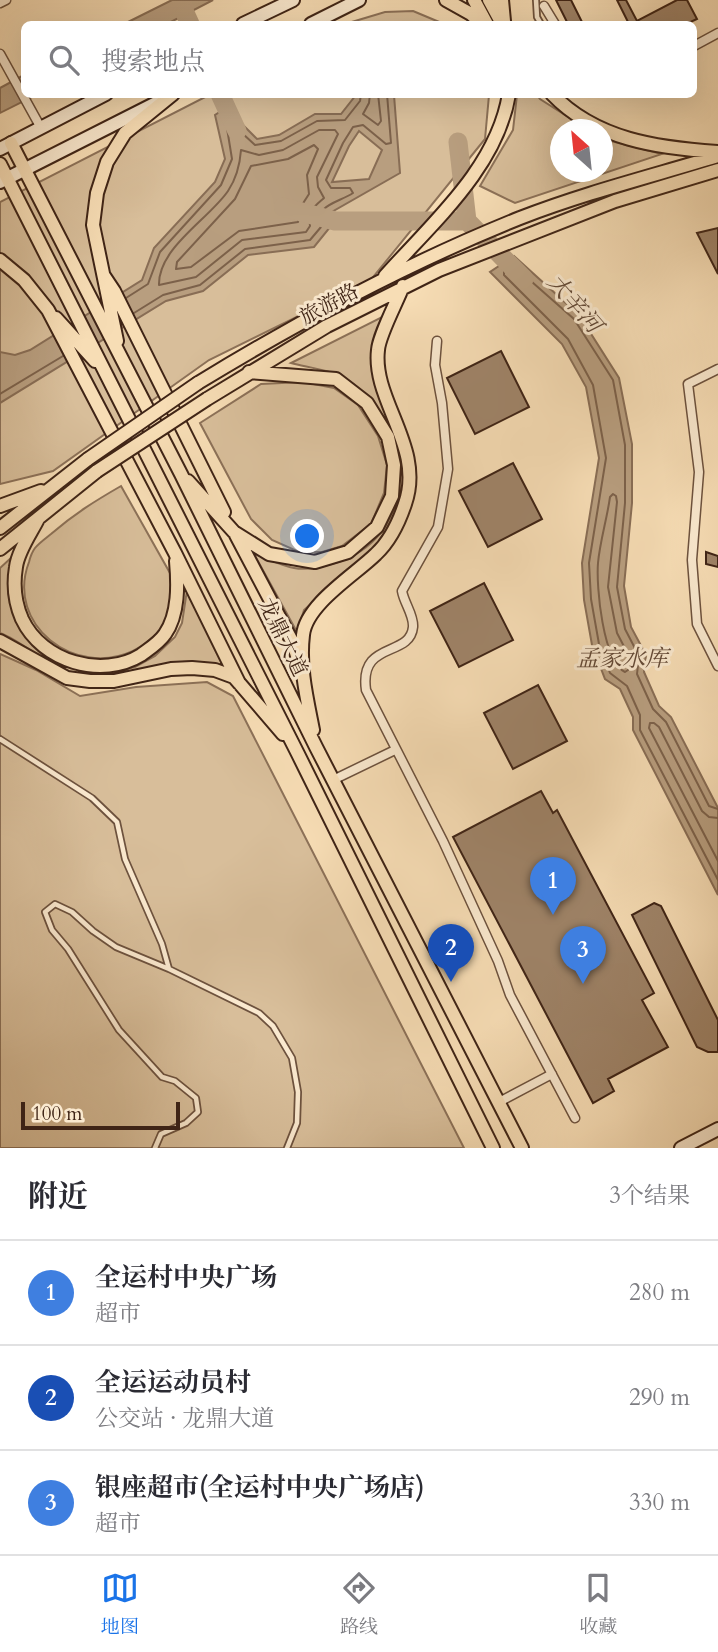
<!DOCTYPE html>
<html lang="zh">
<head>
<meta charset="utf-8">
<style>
  :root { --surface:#fff; --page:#f7f7f7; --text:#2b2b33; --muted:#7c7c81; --line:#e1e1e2; --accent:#1a73e8 }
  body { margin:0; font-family:Cardo,"Noto Serif SC",serif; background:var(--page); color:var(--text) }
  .compass { position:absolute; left:550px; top:119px; width:63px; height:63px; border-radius:50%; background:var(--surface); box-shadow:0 7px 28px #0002; rotate:333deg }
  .scale { position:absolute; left:21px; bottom:18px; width:159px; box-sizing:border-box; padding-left:7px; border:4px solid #3f2416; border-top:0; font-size:19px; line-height:24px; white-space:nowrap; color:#3f2416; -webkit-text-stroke:5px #fae9cf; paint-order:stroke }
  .you { position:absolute; left:308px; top:537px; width:24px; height:24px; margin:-18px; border:5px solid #fff; border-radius:50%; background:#1a73e8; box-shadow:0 0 0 10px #1a73e833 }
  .badge { display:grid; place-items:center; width:46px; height:46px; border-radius:50%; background:var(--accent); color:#fff; font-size:23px; font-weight:700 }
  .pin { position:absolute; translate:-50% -58px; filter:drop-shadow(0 2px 4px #0008) }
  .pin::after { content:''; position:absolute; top:37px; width:24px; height:21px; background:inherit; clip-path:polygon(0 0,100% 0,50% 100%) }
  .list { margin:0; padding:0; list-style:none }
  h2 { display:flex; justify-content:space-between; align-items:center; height:91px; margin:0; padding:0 28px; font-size:30px }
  h2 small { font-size:23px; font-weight:400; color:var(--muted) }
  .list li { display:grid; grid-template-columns:46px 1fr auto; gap:21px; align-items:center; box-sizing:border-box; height:105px; padding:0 28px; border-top:2px solid var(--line) }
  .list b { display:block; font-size:26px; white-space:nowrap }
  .list p { margin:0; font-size:23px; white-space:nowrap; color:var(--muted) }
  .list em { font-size:23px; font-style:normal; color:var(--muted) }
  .icon { flex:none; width:38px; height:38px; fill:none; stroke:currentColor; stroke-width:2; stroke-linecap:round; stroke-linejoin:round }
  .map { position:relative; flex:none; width:718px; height:1148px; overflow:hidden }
  .search { position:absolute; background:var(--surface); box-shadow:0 7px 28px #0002; left:21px; right:21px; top:21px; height:77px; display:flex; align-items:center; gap:18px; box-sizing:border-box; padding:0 24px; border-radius:10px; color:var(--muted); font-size:26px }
  .sheet { height:406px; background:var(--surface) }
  nav { display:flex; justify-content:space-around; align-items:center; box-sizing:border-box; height:98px; border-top:2px solid var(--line); background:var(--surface); font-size:19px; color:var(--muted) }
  nav a { display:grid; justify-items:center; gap:4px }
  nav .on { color:var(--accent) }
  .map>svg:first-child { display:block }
  .green { fill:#d8be9a; stroke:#8c7158; stroke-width:2 }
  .water { fill:#b89e7f; stroke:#886d55; stroke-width:2; fill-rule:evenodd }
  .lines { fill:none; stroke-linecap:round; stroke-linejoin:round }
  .shore { stroke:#7c614a; stroke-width:2 }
  .river { stroke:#b89e7f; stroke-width:19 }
  .building { fill:#9f8469; stroke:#3f2416; stroke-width:2 }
  .lane-casing { stroke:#6d523e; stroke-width:8 }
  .street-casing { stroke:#6d523e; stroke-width:11 }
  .secondary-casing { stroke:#3f2416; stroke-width:16 }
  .primary-casing { stroke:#3f2416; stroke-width:16 }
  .lane { stroke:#fae9cf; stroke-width:4.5 }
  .street { stroke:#fae9cf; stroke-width:8 }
  .secondary { stroke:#fae9cf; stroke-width:12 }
  .primary { stroke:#f7ddb5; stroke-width:12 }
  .primary-bridge-casing { stroke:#3f2416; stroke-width:16; stroke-linecap:butt }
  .primary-bridge { stroke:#f7ddb5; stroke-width:12 }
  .labels { text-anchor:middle; stroke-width:6; stroke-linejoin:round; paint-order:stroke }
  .street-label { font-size:21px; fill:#3f2416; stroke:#fae9cf }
  .water-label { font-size:23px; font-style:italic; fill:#634936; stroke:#fae9cf }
</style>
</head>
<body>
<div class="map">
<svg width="718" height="1148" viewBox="0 0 718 1148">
  <rect width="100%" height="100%" fill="#f7ddb5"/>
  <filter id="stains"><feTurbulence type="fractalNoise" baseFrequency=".00286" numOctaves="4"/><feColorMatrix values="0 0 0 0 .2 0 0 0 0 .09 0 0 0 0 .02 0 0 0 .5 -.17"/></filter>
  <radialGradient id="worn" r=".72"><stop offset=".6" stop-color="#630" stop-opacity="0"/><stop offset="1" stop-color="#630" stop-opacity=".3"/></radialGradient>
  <path class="green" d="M413,11L444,24H345L385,12Z
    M209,95H489L485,139L370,281L209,360L53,471L0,484V202Z
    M517,95H537L540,99L587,129L560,130V172H602L603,139L662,154L515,203L480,186L513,130Z
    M386,315L373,347L405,466L403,501L389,533L374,549L304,610L297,632L254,554C267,558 281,566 294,568C310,571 327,566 341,561C421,531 413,427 352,383C335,370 310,368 291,363Z
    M303,382L334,388L358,405L378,436L387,465L384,493L371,524L342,546L322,552H299L272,540L251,519L200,423L261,384Z
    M121,486L175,582C172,593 172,609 167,619C160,633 146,644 133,651C75,678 5,625 29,562C30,558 32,552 35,548C39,543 46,538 51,534C74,514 95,501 121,486Z
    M12,557L9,592L43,652L85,674L114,672L135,667L155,656L175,637L182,623L187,590L225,667C212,664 196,661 182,662C150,663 119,680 86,677C53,674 29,644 0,633V568Z
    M0,654L36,670L80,696L136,687L207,682L233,696L464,1148H0Z"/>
  <path class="water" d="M172,0H213L167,24H124Z
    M24,75V94L36,95L0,113V88Z
    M356,95H394L400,173L323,217L335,221L314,247L248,255L203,291L166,301L0,403V352L15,355L30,350L142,280L154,248L215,182L225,159L215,115L226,108L257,139L279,135L315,114H341ZM359,131L382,150L369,179L332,182L349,146Z
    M514,256L579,315L619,378L632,444V503L624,586L631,627L646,655L644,672L659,706L671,717L718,808V895L633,730V717L620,689L605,679L592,645L584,600L582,563L599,458L586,387L562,344L490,272Z"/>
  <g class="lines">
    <path class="shore" d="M370,94L369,103L363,114L378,125L381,121L378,94
      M319,130H335L338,134L317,177L318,187L324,198C314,207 308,210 310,226L306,232L242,240L196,277L159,285C158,248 209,219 228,191C236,179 240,164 241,150L259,155L283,150Z
      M314,145L318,149L307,175L309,194L300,208L298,222L239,231L191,267L176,269L177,262L235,199L251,166L288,159Z
      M126,298L148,284L160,252L221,185L232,159L226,122H230L255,145L281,141L317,121L345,120L360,101L361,94
      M134,313L163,295L200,285L245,249L310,240L321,227C313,205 338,203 353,193L350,188H331L326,180L343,143L353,127L363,125L386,144L391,143L387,94
      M0,394L63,356
      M613,494L616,496L617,502L608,587L617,633L630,658L628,670L625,672C603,662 596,586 598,563C600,541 607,519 610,497Z
      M718,809L709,806L666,722L653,709L637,674L639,656L625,629L617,587L625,503V445L613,380L574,319L515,267L512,266L504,271V275L568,339L593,385L606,458L589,563L591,599L599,644L610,673L627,686L640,715V730L718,880
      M718,818L709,817L702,811L659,727L654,723H650L649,728L718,861"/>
    <path class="river" d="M185,13L190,24
      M220,94L237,131
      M458,142L467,221
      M283,207L335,221H467L524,279"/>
  </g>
  <path class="building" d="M556,0H571L583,24H568Z
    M617,0H626L637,21L677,0H687L697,19L686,24H629Z
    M718,228V274L697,233Z
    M501,351L529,407L475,434L447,378Z
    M513,463L542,519L488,547L459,491Z
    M706,552L718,556V567L706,564Z
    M484,583L513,640L459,667L430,611Z
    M538,685L567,741L513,769L484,713Z
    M541,791L553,813L557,810L654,993L642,1000L668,1047L608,1079L614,1091L593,1103L453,837Z
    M654,903L661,906L718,1020V1052H708L697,1047L632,915Z"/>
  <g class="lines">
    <defs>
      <path id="lane" d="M536,0L537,17L541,24
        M0,739L92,798L117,822L125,859L162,944L169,969
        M155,1148L161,1134L186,1123L198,1112L196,1098L175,1081L162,1077L119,1030L68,949L52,930L45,912L55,904L72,912L93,931L116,947L169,969L259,1013L273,1026L292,1058L298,1092L297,1123L287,1148"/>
      <path id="street" d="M0,3L6,0
        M544,6L555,24
        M694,46L718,33
        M0,54L41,128
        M437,341L435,365L442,403L448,469L438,527L402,591C404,603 414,615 413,627C410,658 359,640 366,690L443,841L498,961L510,995L575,1118
        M718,369L688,384L699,472L692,560L697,624L718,666
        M333,780L395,750
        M499,1102L552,1074"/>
      <path id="secondary" d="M243,24L293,0
        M311,24L359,0
        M0,149L106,94
        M0,182L162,100
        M681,1148L718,1129"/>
      <path id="primary" d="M446,0L471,14L482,24
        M474,0L487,24
        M489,0L502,24
        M502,0L504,21
        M552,94C596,140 658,148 718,152
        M11,143L181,474L316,747L522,1148
        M0,164L298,754L493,1148
        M0,260L24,280L48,310L175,553L239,683
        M104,276L114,291L224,512
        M385,276C432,223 497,168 509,94
        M56,318L95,361
        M117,341L93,225L97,193L107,162L125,133L173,94
        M198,383C301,320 408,263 520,218C584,193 652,176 718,156
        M207,399L327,326L439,270L615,201L718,170
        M188,481L234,532L269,554L315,562L348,552L377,527L392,496L394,465L388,437L367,403L336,379L249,372
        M0,506L41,491
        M38,519C31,533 18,551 16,567C13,585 15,603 22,619C42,662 102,679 141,655C149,649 159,643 165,634C179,614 178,584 176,561
        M0,528L88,459
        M236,535L293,643L298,659
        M0,549L97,471
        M0,641L67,678L90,681H114L171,669L192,668L215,670L234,677L283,734
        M313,730C307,699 299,667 303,635C306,604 356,574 376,554C390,541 399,522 405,504C425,447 372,401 378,350C379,335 397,302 403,286"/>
    </defs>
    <use href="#lane" class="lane-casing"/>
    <use href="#street" class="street-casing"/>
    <use href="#secondary" class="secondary-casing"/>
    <use href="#primary" class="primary-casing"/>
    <use href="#lane" class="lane"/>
    <use href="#street" class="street"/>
    <use href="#secondary" class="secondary"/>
    <use href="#primary" class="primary"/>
    <defs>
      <path id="primary-bridge" d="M88,459L198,383
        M97,471L207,399"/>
    </defs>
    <use href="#primary-bridge" class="primary-bridge-casing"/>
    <use href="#primary-bridge" class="primary-bridge"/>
  </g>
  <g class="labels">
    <g class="street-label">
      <text transform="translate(329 304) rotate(-28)" y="7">旅游路</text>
      <text transform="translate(283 637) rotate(64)" y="7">龙鼎大道</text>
    </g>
    <g class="water-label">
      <text transform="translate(575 303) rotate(49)" y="8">大辛河</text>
      <text x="622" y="666">孟家水库</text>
    </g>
  </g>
  <rect width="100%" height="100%" filter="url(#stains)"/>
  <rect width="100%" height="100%" fill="url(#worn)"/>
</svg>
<svg class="compass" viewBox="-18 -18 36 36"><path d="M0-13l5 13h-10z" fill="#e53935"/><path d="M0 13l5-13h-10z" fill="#7c7c81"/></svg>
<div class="scale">100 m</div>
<div class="you"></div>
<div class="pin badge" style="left:553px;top:915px;background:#3f7fe0">1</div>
<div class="pin badge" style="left:451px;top:982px;background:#1a4fb4">2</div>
<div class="pin badge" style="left:583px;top:984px;background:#3f7fe0">3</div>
<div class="search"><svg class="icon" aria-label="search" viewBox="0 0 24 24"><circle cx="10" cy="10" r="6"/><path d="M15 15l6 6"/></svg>搜索地点</div>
</div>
<section class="sheet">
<h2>附近<small>3个结果</small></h2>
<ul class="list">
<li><span class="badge" style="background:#3f7fe0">1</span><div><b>全运村中央广场</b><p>超市</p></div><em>280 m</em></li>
<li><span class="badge" style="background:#1a4fb4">2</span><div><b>全运运动员村</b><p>公交站 · 龙鼎大道</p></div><em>290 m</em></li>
<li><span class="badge" style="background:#3f7fe0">3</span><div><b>银座超市(全运村中央广场店)</b><p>超市</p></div><em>330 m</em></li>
</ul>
</section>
<nav>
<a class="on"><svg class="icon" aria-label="map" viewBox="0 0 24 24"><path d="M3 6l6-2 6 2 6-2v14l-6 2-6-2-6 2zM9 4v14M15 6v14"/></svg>地图</a>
<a><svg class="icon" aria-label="directions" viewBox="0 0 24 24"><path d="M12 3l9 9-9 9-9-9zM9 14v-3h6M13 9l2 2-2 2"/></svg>路线</a>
<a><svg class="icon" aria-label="saved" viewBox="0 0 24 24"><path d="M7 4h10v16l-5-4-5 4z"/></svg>收藏</a>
</nav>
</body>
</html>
